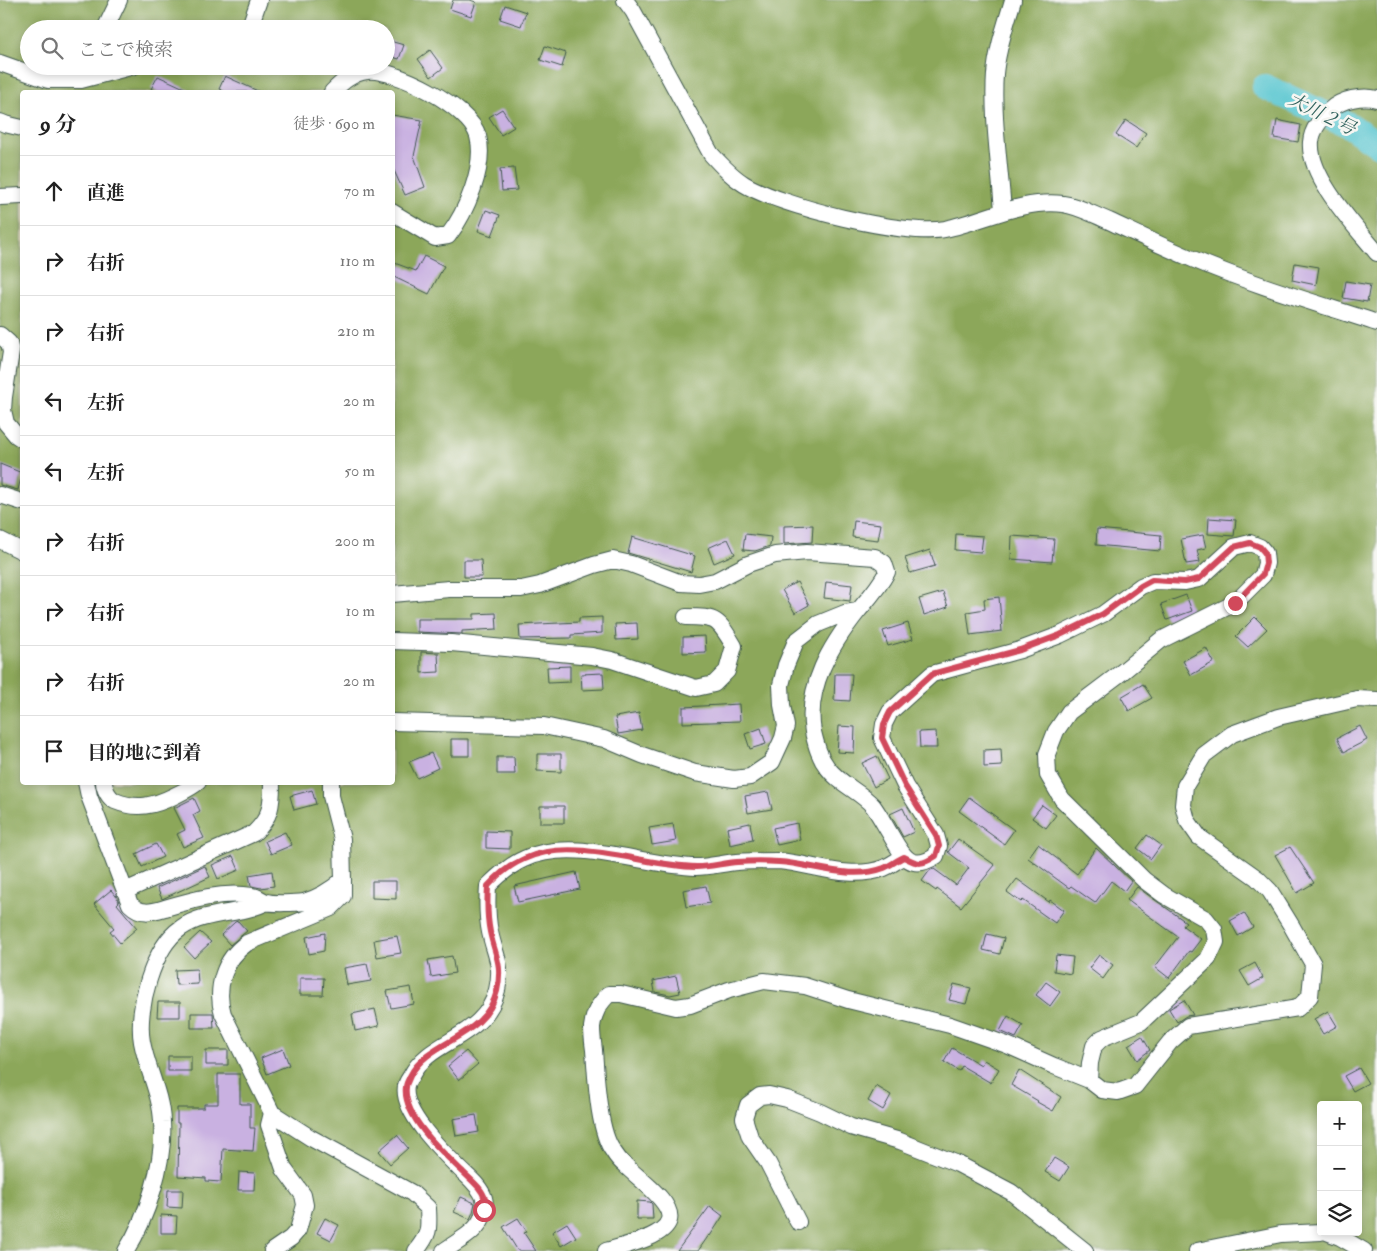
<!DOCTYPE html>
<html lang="ja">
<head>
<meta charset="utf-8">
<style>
  :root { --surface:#fff; --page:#f6f6f6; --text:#222; --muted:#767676; --line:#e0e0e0 }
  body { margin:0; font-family:"IM FELL Double Pica","Noto Serif JP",serif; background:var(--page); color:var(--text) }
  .controls { position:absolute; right:15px; bottom:15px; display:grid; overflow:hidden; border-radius:5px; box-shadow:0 2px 8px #0003 }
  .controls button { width:45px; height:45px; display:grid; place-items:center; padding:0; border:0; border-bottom:1px solid var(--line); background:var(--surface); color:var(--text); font:25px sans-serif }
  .stop { position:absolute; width:15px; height:15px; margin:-11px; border:4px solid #d1495b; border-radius:50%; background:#fff }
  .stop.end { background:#d1495b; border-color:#fff; box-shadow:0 1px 5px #0008 }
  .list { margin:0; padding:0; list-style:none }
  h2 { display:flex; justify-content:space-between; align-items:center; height:65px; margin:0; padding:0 20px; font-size:21px }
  h2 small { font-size:16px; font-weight:400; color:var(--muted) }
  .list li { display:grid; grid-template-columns:32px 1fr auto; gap:15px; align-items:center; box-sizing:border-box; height:70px; padding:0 20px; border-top:1px solid var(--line) }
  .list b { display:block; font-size:19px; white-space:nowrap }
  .list em { font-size:16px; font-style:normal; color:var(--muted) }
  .icon { flex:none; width:28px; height:28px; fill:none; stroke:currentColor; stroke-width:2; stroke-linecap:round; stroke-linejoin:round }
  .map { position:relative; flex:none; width:1377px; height:1251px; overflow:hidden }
  .search { position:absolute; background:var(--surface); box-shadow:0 2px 8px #0003; left:20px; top:20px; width:375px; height:55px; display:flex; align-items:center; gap:12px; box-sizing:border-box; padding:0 18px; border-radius:28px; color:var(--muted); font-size:19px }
  .panel { position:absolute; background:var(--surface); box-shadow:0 2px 8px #0003; left:20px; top:90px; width:375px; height:695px; border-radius:5px }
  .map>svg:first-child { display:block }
  .forest { fill:#8ca75a; stroke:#567247; fill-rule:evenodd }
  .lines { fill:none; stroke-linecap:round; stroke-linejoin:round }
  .river { stroke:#5bc7d1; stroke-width:26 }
  .building { fill:#c9b1e1 }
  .minor-casing { stroke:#3e564b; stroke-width:18 }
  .minor { stroke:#fff; stroke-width:16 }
  .route { stroke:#d1495b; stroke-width:6 }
  .labels { text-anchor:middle; stroke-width:5; stroke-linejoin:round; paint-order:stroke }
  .water-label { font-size:18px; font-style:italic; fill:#2e605b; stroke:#f6f6f2 }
</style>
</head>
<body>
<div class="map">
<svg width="1377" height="1251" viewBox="0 0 1377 1251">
  <rect width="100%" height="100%" fill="#f6f6f2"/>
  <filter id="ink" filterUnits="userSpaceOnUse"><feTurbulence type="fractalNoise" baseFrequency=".02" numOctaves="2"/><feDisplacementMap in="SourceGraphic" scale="10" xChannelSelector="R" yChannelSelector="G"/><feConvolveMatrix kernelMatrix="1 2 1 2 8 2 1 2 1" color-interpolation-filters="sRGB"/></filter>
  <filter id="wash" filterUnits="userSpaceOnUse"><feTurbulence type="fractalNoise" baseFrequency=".0096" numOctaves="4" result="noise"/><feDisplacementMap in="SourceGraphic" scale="20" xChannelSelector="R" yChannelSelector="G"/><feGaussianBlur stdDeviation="1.12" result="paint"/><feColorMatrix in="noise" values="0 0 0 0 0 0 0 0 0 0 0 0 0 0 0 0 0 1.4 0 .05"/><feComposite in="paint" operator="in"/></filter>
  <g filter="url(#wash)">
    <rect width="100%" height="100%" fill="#f0e4cb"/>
    <path class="forest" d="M0,0H1377V1251H0ZM29,29H386V66H29ZM22,92H392V782H22ZM1321,1105H1358V1232H1321Z"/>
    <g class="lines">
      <path class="river" d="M1265,87L1349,125L1377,144"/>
    </g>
    <g id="blocks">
      <path class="building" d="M453,0H470L476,2L471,16L450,9Z
        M505,5L526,12L521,26L500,19Z
        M386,40L404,45L399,59L386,55Z
        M545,46L566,53L562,67L540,60Z
        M430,50L443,68L431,77L418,59Z
        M158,76L193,92H158L151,89Z
        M225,76L260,92H225L219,89Z
        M502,109L514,127L501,135L489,117Z
        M392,115L422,120L414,156L425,187L405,195L392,166Z
        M1126,120L1146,133L1136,148L1116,135Z
        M1277,120L1301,125L1298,142L1274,138Z
        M514,168L517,190L502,191L500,169Z
        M486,210L500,215L492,236L478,231Z
        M424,256L444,266L429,294L392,276V262L416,271Z
        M1295,263L1319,267L1316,285L1292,280Z
        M1346,281L1370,285L1367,302L1343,298Z
        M0,464L22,473L18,490L0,485Z
        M1209,518L1236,520L1234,536L1208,534Z
        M854,521L881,524L878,540L852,537Z
        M813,525L812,542L784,544V526Z
        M1097,529L1161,535L1160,551L1096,545Z
        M745,534L771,537L770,546L755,551L743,550Z
        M956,534L983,536L981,552L955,550Z
        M1203,535L1206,548L1197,550L1200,562L1186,564L1181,539Z
        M1012,536L1054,539L1052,562L1011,559Z
        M632,537L695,556L691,572L628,553Z
        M728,539L735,554L714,563L708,548Z
        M930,550L935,566L910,573L905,558Z
        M464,560H481L482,577H464Z
        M797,582L809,605L795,613L782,590Z
        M826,582L852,585L850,601L824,598Z
        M943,592L948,607L924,615L919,599Z
        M1186,595L1192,611L1167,620L1161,604Z
        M999,597L1002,631L970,635L967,612L985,609L984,599Z
        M496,613L497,629L462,631V634L417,632V619H474V614Z
        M602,617V633L571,635V638L520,639L519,625L579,622V618Z
        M1255,617L1267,629L1248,647L1236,636Z
        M637,623L638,639L616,640L615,624Z
        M908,623L913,639L888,646L883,631Z
        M705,636L706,652L683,653V637Z
        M1206,648L1214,662L1191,675L1183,661Z
        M421,652L438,653L439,672L421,673Z
        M570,666V682L548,683L547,667Z
        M603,673L604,689L582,690L581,674Z
        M835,674H852L850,701L834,700Z
        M1143,684L1152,698L1129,711L1121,697Z
        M739,704L740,721L683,723V707Z
        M639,713L642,730L618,734L615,717Z
        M839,726L855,727L854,753L837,752Z
        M1360,726L1367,740L1344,752L1337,738Z
        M761,728L766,744L750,749L745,734Z
        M936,731L937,748H920L919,732Z
        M451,739H469V756H451Z
        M1001,749L1002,766L984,767V750Z
        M431,753L438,768L417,778L409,762Z
        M537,754H561V772L537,771Z
        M877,756L888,779L874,787L862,763Z
        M497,757H514L515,774H497Z
        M312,790L316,804L294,810L290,796Z
        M768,792L772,809L748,813L745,796Z
        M969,797L1014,830L1004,844L959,811Z
        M194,798L200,811L193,815L204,838L183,847L177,834L185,830L174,808Z
        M1042,805L1056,815L1046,828L1032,818Z
        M540,806H564V823H540Z
        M903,808L914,832L903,837L890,814Z
        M750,823L753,840L730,845L727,828Z
        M797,823L800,840L777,845L773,828Z
        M673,824L676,841L652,845L649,828Z
        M486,831L510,832V849L486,848Z
        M285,832L292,845L271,854L265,841Z
        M1147,835L1161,845L1151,859L1137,848Z
        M958,839L995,865L961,907L937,889L936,891L922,881L930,870L934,869L956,885L969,868L948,852Z
        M156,844L163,857L142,867L136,854Z
        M1038,844L1077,874L1096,848L1131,881L1124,891L1111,881L1095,903L1071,886L1069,888L1028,858Z
        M1290,847L1314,883L1297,893L1275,855Z
        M233,856L239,870L218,879L212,865Z
        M205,866L210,877L162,899L157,888Z
        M272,871L274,886L261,888L251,886L249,875Z
        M576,872L580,889L518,902L514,886Z
        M1017,879L1049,902L1050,900L1064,910L1055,923L1023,900L1021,902L1007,892Z
        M372,881H396V899L372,898Z
        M706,886L710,903L686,907L683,890Z
        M1137,887L1186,922L1183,926L1201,939L1191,952L1189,951L1169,978L1155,967L1178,937L1127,900Z
        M111,890L116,896L119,902L117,904L137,928L120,943L110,931L114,928L94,904Z
        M1244,913L1253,927L1238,936L1230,921Z
        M238,921L247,931L230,945L221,935L235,922Z
        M200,932L211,942L194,958L184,947Z
        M325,933L324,951L309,954L306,937Z
        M987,934L1004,938L1000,954L983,950Z
        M397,936L401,953L377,957L374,940Z
        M1056,955L1073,957L1071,974L1054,971Z
        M1099,955L1113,965L1103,979L1089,968Z
        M452,956L455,973L431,977L428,960Z
        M1255,963L1263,978L1249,986L1240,971Z
        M367,964L371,981L347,985L344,968Z
        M197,969L198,984L176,985L175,970Z
        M676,976L680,993L670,995L655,992L653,981Z
        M300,978H324L323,995H300Z
        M1046,982L1060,992L1050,1006L1036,995Z
        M954,984L971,988L966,1004L949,1000Z
        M411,987L414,1004L391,1008L387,991Z
        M1184,1000L1193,1015L1186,1016L1177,1022L1169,1009Z
        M158,1002H180V1017H157Z
        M375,1009L379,1026L355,1031L352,1014Z
        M1328,1011L1337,1026L1323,1034L1314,1019Z
        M191,1013H213L214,1028H191Z
        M1008,1016L1023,1025L1016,1038L1000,1031Z
        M1142,1036L1150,1050L1137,1060L1128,1045Z
        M952,1048L981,1065L984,1060L999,1069L991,1083L962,1066L959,1071L944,1062Z
        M283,1049L289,1065L267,1074L261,1058Z
        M206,1050H228V1065H206Z
        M466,1051L478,1064L459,1080L448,1066Z
        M168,1056H191V1071H168Z
        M1359,1068L1368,1083L1353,1091L1344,1076Z
        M1019,1070L1061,1097L1053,1111L1037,1102L1038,1101L1011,1085Z
        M218,1074H240V1104H250V1128H255L253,1151L223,1149L221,1182L206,1181V1178L178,1176L179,1123H177V1108H204V1104H218Z
        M876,1086L891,1095L883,1110L868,1101Z
        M476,1115L479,1132L456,1136L453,1119Z
        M397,1135L408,1148L390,1164L379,1151Z
        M1054,1158L1069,1167L1060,1181L1045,1172Z
        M239,1172L255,1173L254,1190H238Z
        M168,1190H183L182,1208L167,1207Z
        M461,1197L475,1203L473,1212L470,1219L454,1212Z
        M637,1201L650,1202L652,1204L653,1219H637Z
        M710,1206L723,1216L710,1236L709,1235L698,1251H677Z
        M161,1215L177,1216L176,1233H161Z
        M325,1218L339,1225L331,1240L317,1233Z
        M518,1218L527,1232L524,1233L536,1251H518L503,1227Z
        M567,1223L576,1237L561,1246L552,1232Z"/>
    </g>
  </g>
  <g filter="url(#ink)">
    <use href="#blocks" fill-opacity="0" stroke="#3e564b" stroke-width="1"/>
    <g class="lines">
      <defs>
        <path id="minor" d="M625,0L633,11L711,154C721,165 731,176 744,184C780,206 905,237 945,229C984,221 1022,199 1063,204C1079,206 1094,215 1109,221C1137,234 1166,248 1195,260C1254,285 1316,303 1377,323
          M105,29L119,0
          M249,29L259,0
          M0,63L48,80H81L134,66
          M332,92C342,82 352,73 367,71C395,68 470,107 478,136C486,166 466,213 448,236L435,238L392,212
          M1377,99C1363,95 1341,99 1330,110C1321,119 1312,129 1311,142C1308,177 1356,227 1377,253
          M0,122L5,124L22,128
          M0,197L22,196
          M1003,211C1000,168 992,116 995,74C997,49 1006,24 1013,0
          M0,335L9,343L11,352L4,397L3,410L6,423L16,435L22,439
          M0,495L22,502
          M0,540L22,551
          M392,594L449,589H521L540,585L594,565L613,560L631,564L681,583L699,584L715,581L748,564L775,555L807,552L875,557L884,563L887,572C879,587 869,598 858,611C831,645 805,687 813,732C816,744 819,757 827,767C839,784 860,791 873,806C879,814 884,824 889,832C902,854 909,873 936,856L939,846L936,835L905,786L882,738L884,724L890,712L932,674L1020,650L1060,635L1103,614L1141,586L1153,581L1185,582L1199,579L1234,547L1250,543L1260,547L1265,553L1266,563L1263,575L1235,603L1161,640L1122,672L1069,712L1056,731L1047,754L1048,775L1062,799L1144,880L1164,895L1206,919L1214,929L1216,942L1208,959L1141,1022L1102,1038L1094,1046L1090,1063L1089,1080
          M392,641L451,643L592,656L612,660L696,688L714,684L727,671L734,646C718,619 717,617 686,617
          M392,722L544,726L604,739L642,755L695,773L734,779L750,777L772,762L783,738L786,726L782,705L781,685L786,665L796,641L818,624L845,613L858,611
          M86,782L89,796L130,904C141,915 151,912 165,908C192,900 223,891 252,896C257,896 261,900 266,902C273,904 296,903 304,902C319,898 331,890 343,880L342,839L331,796V782
          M104,782C104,789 109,798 115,801C137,810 154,806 174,796C182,792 191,788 198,782
          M343,880V896L331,908L247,943C224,959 215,988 223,1014L272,1113L311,1138L412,1193L428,1208C429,1230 430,1233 416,1251
          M125,891L254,833C271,817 272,805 272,782
          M272,1113L269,1125L284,1169L303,1195L305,1205L298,1230L291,1238L272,1251
          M798,1222L768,1163L750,1137L744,1118L748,1105L760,1096L769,1095L787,1099L820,1112L851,1127L900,1141L958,1164L1011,1192L1085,1251
          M1327,1232L1340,1237L1364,1251
          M126,1251C147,1218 165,1162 162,1122C161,1094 147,1069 142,1042C136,1009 153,947 181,928C206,910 240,916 267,902
          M444,1251C456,1242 474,1234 481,1220C484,1214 486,1204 484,1198C480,1186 469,1178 460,1169C443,1152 401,1112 406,1086C406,1083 409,1079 411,1076C429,1039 485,1039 497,990C503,963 495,956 490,932C487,917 487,901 488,886C498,876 510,865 524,859C574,836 643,866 696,867C709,867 724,863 737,862C751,861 765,861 779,861C813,864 850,881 884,868C891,865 897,860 904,857
          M606,1251C622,1246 664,1238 669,1220C674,1202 636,1177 625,1165C620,1161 616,1156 613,1151C598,1131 596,1075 594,1050C593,1043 592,1034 592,1027C594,1012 599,1004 609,994H621L676,1007L690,1005L729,990L764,981L805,986L848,1000L950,1025L1007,1045L1054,1066L1089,1080L1102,1090L1118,1092L1135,1086L1170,1042L1188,1026L1298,1008L1310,996L1313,964L1291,925L1270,891L1257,878L1199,837L1187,820L1183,805L1185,786L1204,755L1232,734L1278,717L1357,699L1377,700
          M1197,1251L1281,1234L1321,1232"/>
      </defs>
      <use href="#minor" class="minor-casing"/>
      <use href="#minor" class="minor"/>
    </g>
  </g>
  <g class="lines" filter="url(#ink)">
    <path class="route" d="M484,1210C485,1206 486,1202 485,1199C482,1188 471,1180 463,1172C444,1154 402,1116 406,1087C406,1083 409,1079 410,1076C429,1039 485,1039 497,991C503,963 495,956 490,932C487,917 487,901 488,886C498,875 510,865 524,859C574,836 643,866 696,867C709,867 724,863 737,862C751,861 766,861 779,862C813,864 850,881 884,868C891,865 897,860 904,857C919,865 922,865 936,856L939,846L936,835L905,786L882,738L884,724L890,712L932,674L1020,650L1060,635L1103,614L1141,586L1152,580L1185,582L1199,579L1234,547L1250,543L1260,547L1265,553L1266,563L1263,574L1235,603"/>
  </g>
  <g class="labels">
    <g class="water-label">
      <text transform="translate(1322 114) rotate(26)" y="6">大川２号</text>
    </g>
  </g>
</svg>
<div class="controls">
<button>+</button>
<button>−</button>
<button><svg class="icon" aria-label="layers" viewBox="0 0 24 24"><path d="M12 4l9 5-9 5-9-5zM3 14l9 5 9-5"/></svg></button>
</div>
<div class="stop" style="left:484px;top:1210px"></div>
<div class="stop end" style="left:1235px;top:603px"></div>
<div class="search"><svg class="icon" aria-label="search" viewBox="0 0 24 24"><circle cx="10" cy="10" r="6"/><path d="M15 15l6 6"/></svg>ここで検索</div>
<section class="panel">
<h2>9 分<small>徒歩 · 690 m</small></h2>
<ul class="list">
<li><svg class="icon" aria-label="ahead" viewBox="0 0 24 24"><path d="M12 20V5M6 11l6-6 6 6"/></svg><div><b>直進</b></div><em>70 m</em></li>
<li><svg class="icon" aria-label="right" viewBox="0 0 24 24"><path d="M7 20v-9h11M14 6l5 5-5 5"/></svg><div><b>右折</b></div><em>110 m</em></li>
<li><svg class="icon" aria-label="right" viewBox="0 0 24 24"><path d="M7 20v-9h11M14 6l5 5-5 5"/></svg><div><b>右折</b></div><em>210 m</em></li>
<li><svg class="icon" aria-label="left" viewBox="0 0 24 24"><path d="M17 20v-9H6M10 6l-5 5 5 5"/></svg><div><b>左折</b></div><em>20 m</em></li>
<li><svg class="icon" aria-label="left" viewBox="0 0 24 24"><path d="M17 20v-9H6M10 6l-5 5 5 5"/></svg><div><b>左折</b></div><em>50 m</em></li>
<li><svg class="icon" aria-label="right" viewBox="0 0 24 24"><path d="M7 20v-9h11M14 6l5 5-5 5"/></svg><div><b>右折</b></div><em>200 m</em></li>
<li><svg class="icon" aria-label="right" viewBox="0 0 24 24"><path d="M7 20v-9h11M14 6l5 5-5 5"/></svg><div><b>右折</b></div><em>10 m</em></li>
<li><svg class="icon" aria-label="right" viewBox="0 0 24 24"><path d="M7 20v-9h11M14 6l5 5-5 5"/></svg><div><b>右折</b></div><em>20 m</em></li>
<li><svg class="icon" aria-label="arrive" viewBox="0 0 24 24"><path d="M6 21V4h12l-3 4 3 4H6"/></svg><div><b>目的地に到着</b></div></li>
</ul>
</section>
</div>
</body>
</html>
